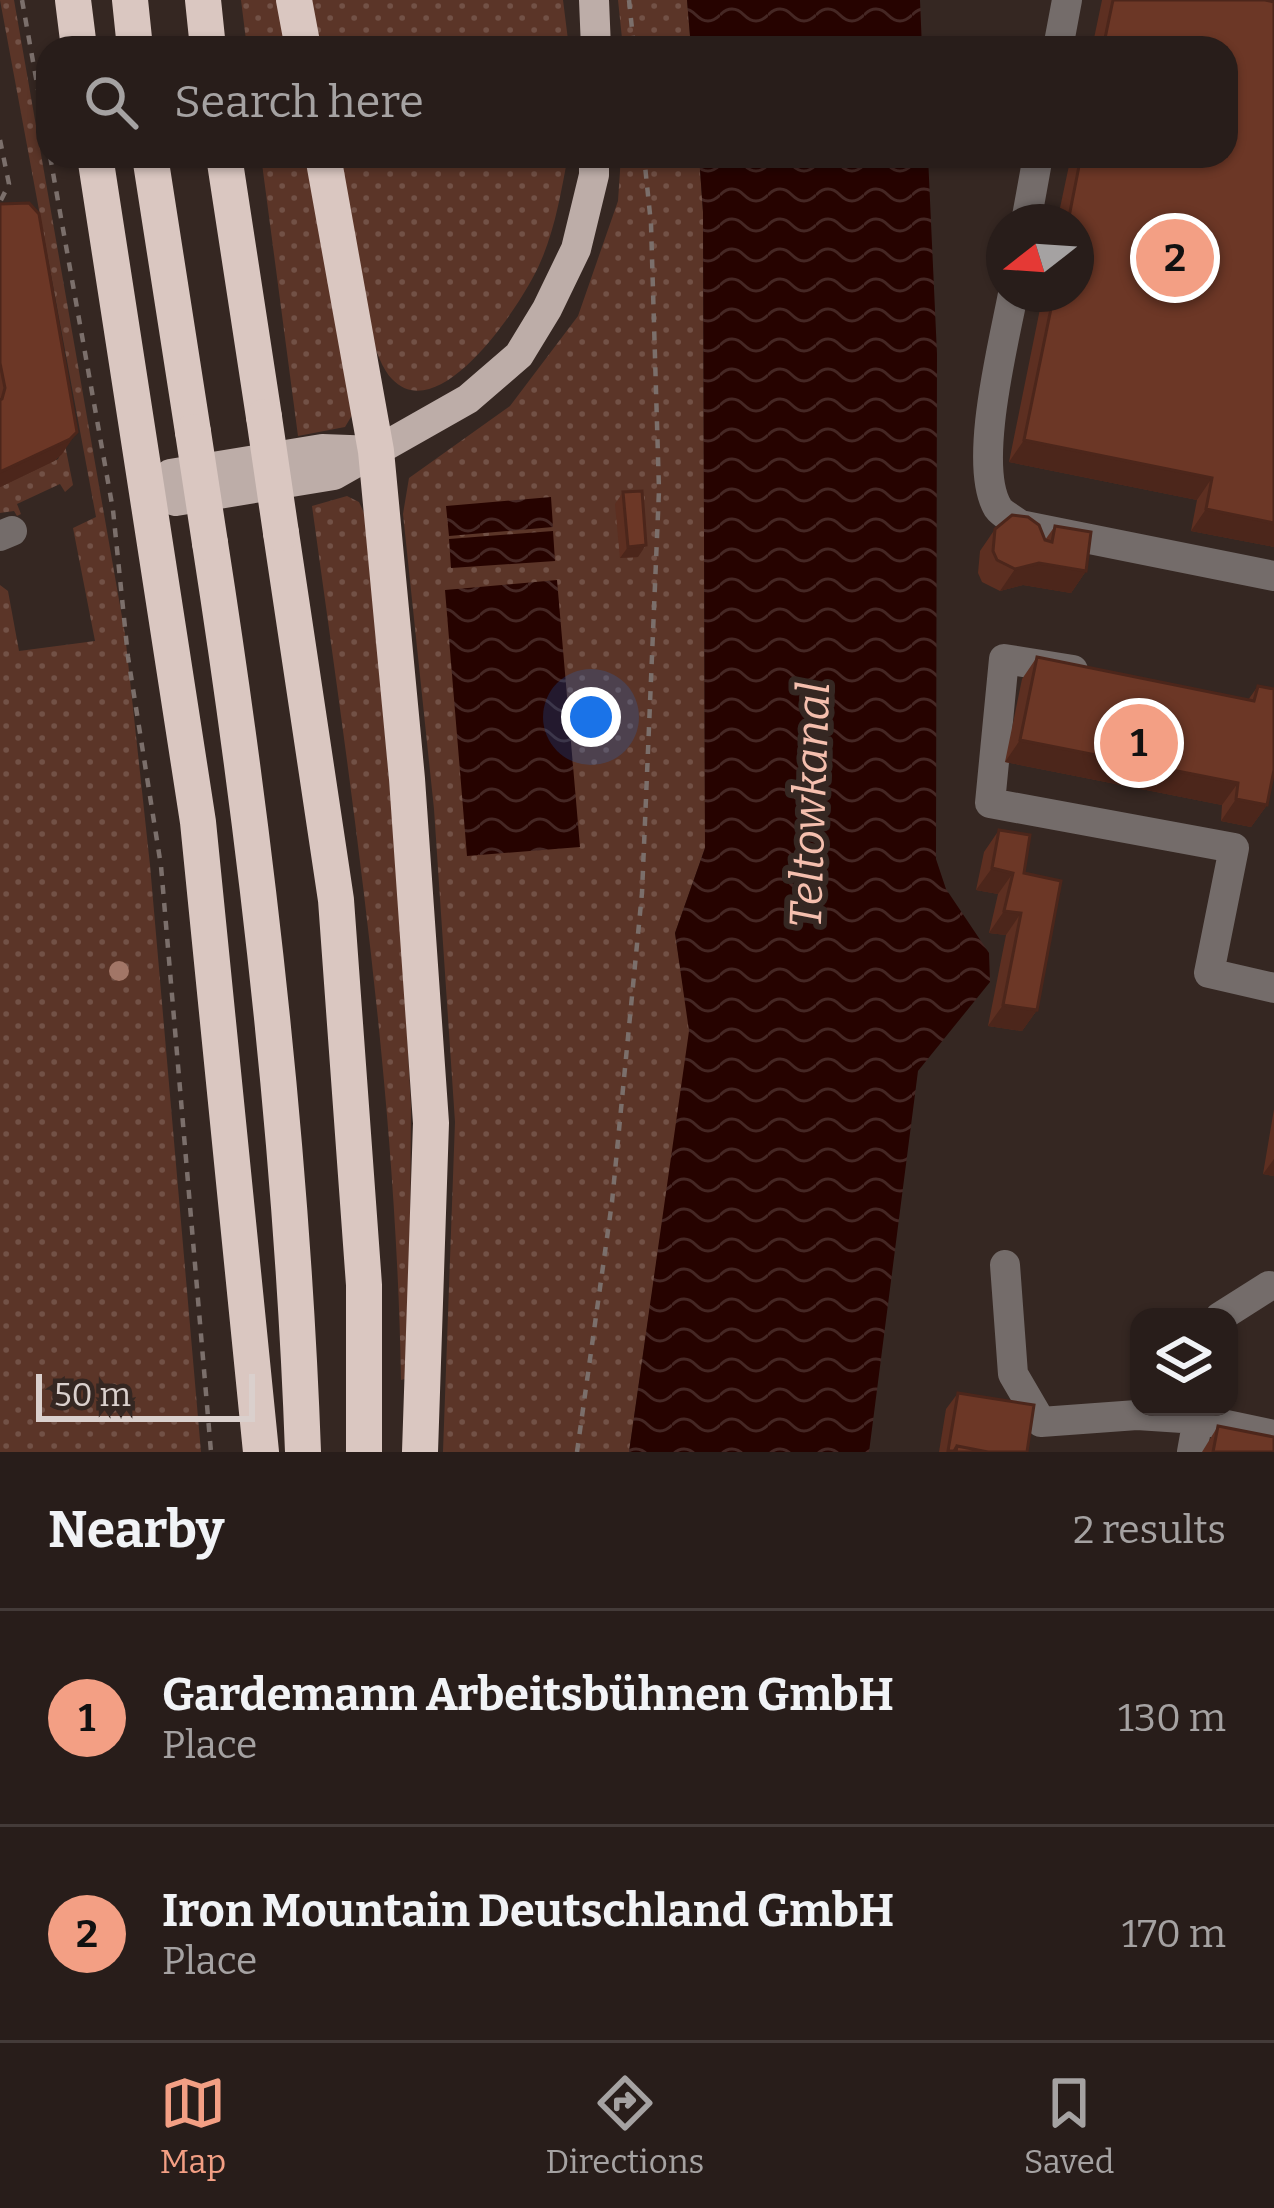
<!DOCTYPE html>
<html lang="en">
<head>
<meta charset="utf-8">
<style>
  :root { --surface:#281d1a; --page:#302623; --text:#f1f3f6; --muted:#a5a2a2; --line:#443b39; --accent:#f39f84 }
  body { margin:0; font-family:Bitter,serif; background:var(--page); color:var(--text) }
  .controls { position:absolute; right:36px; bottom:36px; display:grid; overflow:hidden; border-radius:24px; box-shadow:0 3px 9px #0004 }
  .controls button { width:108px; height:108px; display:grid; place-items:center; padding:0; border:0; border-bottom:3px solid var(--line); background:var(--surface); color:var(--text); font:60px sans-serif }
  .compass { position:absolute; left:986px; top:204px; width:108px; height:108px; border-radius:50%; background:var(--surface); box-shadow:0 3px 9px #0004; rotate:253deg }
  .scale { position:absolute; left:36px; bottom:30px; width:219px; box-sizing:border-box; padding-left:12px; border:6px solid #dad0cd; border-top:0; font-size:33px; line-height:42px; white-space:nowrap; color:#dad0cd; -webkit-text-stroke:9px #352722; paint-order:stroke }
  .you { position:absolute; left:591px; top:717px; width:42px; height:42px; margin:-30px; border:9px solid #fff; border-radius:50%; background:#1a73e8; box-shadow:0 0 0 18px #1a73e833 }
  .badge { display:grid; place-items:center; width:78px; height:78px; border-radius:50%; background:var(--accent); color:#111; font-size:39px; font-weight:700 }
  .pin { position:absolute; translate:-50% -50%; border:6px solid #fff; box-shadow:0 3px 12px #0006 }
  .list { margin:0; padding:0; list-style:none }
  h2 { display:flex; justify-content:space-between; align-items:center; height:156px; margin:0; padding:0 48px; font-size:51px }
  h2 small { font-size:39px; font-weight:400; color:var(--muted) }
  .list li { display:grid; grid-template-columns:78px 1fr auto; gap:36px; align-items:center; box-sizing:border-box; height:216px; padding:0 48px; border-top:3px solid var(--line) }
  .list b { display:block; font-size:45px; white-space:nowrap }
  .list p { margin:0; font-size:39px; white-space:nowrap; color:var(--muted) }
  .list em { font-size:39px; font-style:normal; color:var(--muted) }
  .icon { flex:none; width:66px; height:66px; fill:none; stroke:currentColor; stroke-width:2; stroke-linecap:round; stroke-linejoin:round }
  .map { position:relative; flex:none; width:1274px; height:1452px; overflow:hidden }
  .search { position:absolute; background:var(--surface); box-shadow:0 3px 9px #0004; left:36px; right:36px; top:36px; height:132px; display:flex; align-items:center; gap:30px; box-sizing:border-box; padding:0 42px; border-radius:36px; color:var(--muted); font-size:45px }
  .sheet { height:588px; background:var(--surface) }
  nav { display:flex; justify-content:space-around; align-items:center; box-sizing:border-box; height:168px; border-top:3px solid var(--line); background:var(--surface); font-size:33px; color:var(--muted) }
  nav a { display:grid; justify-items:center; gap:6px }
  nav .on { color:var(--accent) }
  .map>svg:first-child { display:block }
  .grass { fill:url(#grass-dots) }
  .water { fill:url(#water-waves) }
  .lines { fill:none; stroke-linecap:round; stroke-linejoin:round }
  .path { stroke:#7b6f6b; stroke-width:4.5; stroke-dasharray:9 9; stroke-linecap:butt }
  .minor { stroke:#746c6a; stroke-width:30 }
  .major { stroke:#bdada8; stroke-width:30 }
  .highway { stroke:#dac7c1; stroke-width:36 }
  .highway-bridge { stroke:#dac7c1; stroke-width:36 }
  .tree { fill:#a27667 }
  .wall { fill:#5d2f21 }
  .shaded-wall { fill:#4c261b }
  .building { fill:#6c3726; stroke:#4c261b; stroke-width:3 }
  .labels { text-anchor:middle; stroke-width:12; stroke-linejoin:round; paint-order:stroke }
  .water-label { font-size:45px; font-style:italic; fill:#f5bfae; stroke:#352722 }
</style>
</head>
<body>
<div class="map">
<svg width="1274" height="1452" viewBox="0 0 1274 1452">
  <defs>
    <pattern id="grass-dots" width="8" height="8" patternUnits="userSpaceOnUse" patternTransform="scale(3)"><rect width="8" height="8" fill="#5b3528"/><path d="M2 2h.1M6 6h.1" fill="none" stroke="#725146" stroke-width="1.8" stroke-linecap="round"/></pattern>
    <pattern id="water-waves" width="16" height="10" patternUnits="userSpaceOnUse" patternTransform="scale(3)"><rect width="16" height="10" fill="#260300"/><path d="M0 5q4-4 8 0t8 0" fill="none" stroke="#452724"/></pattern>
  </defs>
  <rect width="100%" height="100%" fill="#352722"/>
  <path class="grass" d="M0,0H14L125,634L150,865L201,1452H0V585L8,591L19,651L95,641L73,528L96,517Z
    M241,0H277L286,48H247Z
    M309,0H563L569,48H318Z
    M618,0H687L691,48H623Z
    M261,156H306L354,412L345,427L298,436Z
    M338,156H568C561,192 555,230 540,263C524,301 440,430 392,379C361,347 347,205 338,156Z
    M621,156H699L703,212L705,848L675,933L690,1031L629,1452H443L455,1122L434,809L403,514L409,478L510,406L578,316L618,201Z
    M65,445L73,485L65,492L60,484L17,504L21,514L17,516L14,511L0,513V487L58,459Z
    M347,496L359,502L366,517L400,903L411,1107L409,1378L401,1380C396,1087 352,796 312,506Z"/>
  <path class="water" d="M687,0H920L922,48H691Z
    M699,156H928L937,354L936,859L946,889L989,953L990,982L918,1071L869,1452H629L689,1031L675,933L705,848L703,212Z
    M551,497L553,527L449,536L446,506Z
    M553,531L555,561L451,568L449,539Z
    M557,580L580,847L467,856L445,590Z"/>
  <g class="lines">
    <path class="path" d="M22,0L48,145
      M629,0L634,48
      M0,140L9,184L0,202
      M50,156L113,510L128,657L161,866L211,1452
      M577,1452L612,1202L642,893L659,490L651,224L644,156"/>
    <path class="minor" d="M1058,48L1067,0
      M1026,222L1038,156
      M1013,294C1004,342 972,466 998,508C1002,514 1014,520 1020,525L1274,576
      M0,536L12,531
      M1073,670L1004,659L990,803L1234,848L1209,973L1274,988
      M1005,1265L1013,1374L1041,1422L1137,1415L1198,1419L1274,1435
      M1220,1317L1269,1286
      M1192,1452L1200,1407"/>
    <path class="major" d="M594,0L596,48
      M148,493L176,501L334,475L468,399L519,355L547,309L576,249L594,175V156
      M148,493L170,474L322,449L376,451"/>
    <path class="highway" d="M73,0L79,48
      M130,0L135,48
      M203,0L208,48
      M294,0L303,48
      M95,156L198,822L261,1452
      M150,156L193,432
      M224,156L264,417
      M323,156L376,451L407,779L431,1123L420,1452
      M281,533L336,900L364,1285V1452
      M210,543C257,845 292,1147 303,1452"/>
    <path class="highway-bridge" d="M264,417L281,533
      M193,432L210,543"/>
  </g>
  <circle class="tree" cx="119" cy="971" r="10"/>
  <path class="wall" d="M1102,0H1265L1274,2V547L1191,531L1197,500L1009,462L1043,294H1076V222H1057L1071,156H1226V48H1092Z
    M0,204L62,454L54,461L0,487Z
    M623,492L638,557L620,558L615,504Z
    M1055,526L1086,571L1071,593L1023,585L1000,591L982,582L978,573L980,551L995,529L1045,540Z
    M1037,657L1248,700L1258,686L1267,805L1251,827L1221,821L1222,805L1005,762L1022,679Z
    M999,830L1024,873L1037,1010L1022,1031L988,1026L1006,935L989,933L998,894L976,890L984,852Z
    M1274,1109V1176L1263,1174Z
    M958,1393L1027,1452H939L946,1409Z
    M1218,1426L1274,1452H1202Z"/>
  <path class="shaded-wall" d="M77,432L62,454L54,461L0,487V472Z
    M1024,440L1212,478L1197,500L1009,462Z
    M1206,509L1274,523V547L1191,531Z
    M646,545L638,557L620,558L628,547Z
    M1039,563L1086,571L1071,593L1023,585L1000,591L1015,569Z
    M1020,740L1238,783L1222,805L1005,762Z
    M1236,799L1267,805L1251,827L1221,821Z
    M992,868L1013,873L998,894L976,890Z
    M1004,911L1021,913L1006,935L989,933Z
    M1003,1005L1037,1010L1022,1031L988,1026Z
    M1274,1159V1176L1263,1174Z"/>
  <path class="building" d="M1113,0H1265L1274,2V523L1206,509L1212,478L1024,440L1054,294H1076V222H1068L1081,156H1226V48H1103Z
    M29,203L39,214L77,432L70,439L0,472V400L2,399L5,388L0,363V204Z
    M642,491L646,545L628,547L623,492Z
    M1012,515L1028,517L1039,525L1045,540L1052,542L1055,526L1091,532L1086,571L1039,563L1015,569L997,560L993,551L995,529Z
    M1037,657L1254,701L1258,686L1274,689V770L1267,805L1236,799L1238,783L1020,740Z
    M999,830L1030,835L1024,873L1061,881L1037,1010L1003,1005L1021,913L1004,911L1013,873L992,868Z
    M958,1393L1034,1405L1027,1452H988L957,1446L954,1451H948Z
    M1218,1426L1274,1437V1452H1213Z
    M957,1446L988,1452H956Z"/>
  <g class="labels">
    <g class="water-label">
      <text transform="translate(809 805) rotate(-88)" y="16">Teltowkanal</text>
    </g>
  </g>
</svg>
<div class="controls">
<button><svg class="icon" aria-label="layers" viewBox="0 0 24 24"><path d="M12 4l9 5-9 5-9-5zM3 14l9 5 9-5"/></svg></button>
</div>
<svg class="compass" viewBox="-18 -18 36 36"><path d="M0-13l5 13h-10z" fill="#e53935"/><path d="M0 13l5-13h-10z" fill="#a5a2a2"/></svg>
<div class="scale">50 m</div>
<div class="you"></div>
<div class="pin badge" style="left:1139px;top:743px">1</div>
<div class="pin badge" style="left:1175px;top:258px">2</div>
<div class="search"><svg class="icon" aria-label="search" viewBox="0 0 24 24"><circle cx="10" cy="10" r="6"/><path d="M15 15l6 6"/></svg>Search here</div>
</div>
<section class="sheet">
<h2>Nearby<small>2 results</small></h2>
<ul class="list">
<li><span class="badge">1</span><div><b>Gardemann Arbeitsbühnen GmbH</b><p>Place</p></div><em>130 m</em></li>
<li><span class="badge">2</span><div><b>Iron Mountain Deutschland GmbH</b><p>Place</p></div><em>170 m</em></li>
</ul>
</section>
<nav>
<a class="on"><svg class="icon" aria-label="map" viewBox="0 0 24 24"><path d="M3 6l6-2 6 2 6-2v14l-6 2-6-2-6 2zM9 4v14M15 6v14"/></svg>Map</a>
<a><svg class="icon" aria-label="directions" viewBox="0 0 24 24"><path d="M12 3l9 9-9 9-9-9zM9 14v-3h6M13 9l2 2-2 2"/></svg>Directions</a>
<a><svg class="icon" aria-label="saved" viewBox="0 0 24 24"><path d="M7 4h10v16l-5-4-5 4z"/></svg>Saved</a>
</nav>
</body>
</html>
